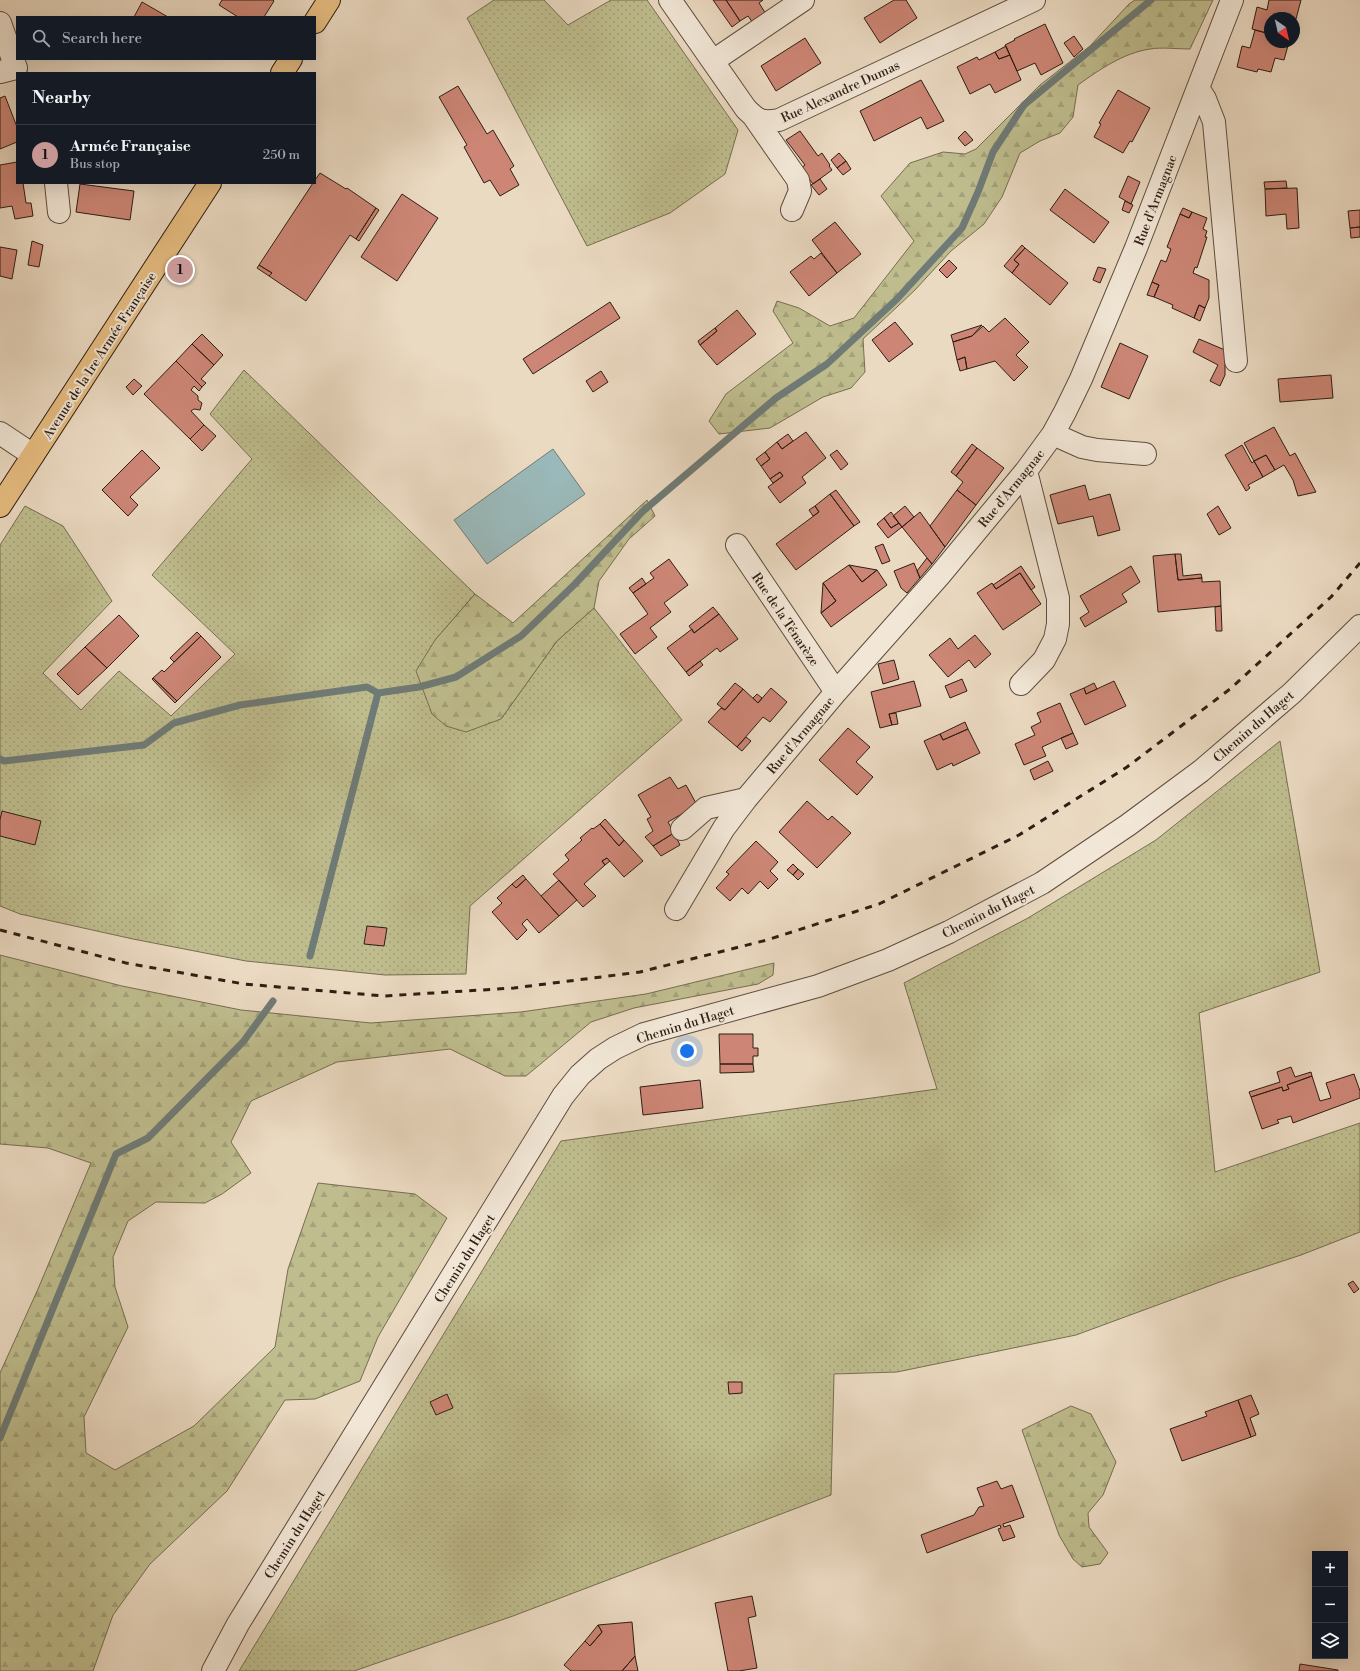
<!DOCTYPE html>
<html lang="en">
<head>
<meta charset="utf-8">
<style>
  :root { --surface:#171b24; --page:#242831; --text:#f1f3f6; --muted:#9ea1a6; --line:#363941; --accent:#c59692 }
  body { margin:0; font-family:"Libre Bodoni",serif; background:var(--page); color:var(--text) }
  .controls { position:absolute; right:12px; bottom:12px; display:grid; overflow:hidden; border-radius:0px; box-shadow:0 4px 16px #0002 }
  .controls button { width:36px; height:36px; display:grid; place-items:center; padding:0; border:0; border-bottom:1px solid var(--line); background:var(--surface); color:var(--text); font:20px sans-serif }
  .compass { position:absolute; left:1264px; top:12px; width:36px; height:36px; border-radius:50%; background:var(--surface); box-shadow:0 4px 16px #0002; rotate:146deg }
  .you { position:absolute; left:687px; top:1051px; width:14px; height:14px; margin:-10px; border:3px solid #fff; border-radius:50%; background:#1a73e8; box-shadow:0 0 0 6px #1a73e833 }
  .badge { display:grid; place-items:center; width:26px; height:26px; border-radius:50%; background:var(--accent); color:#111; font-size:13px; font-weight:700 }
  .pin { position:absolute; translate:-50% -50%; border:2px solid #fff; box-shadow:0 1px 4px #0006 }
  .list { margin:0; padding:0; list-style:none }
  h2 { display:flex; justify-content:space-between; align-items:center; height:52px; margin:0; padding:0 16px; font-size:17px }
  h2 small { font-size:13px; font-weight:400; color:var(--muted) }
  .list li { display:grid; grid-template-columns:26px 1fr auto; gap:12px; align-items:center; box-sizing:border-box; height:60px; padding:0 16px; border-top:1px solid var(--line) }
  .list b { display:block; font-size:15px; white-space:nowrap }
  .list p { margin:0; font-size:13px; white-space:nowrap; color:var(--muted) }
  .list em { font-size:13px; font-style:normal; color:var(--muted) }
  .icon { flex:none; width:22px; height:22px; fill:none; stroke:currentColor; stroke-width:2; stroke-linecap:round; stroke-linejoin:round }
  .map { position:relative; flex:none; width:1360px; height:1671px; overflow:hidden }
  .search { position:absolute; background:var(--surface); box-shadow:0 4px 16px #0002; left:16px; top:16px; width:300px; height:44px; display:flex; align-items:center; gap:10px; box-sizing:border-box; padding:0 14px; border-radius:0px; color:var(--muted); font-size:15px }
  .panel { position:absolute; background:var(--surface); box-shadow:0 4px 16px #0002; left:16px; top:72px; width:300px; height:112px; border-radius:0px }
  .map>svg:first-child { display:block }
  .grass { fill:url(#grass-dots); stroke:#766e50 }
  .forest { fill:url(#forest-firs); stroke:#766e50 }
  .water { fill:#9ab9ba; stroke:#6f7b77 }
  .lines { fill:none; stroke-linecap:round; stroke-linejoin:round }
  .stream { stroke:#6f7b77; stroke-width:7 }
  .building { fill:#cd8676; stroke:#2e1e13 }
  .minor-casing { stroke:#5d4d3f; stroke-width:24 }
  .major-casing { stroke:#2e1e13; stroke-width:24 }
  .minor { stroke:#f2e7d7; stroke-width:22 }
  .major { stroke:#e6bd81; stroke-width:22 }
  .rail { stroke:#2e1e13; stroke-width:3; stroke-dasharray:7 7; stroke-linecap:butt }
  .labels { text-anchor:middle; stroke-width:4; stroke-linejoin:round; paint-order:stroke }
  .street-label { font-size:13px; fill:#2e1e13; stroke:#f2e7d7 }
</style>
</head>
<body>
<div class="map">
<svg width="1360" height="1671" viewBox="0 0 1360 1671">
  <defs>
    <pattern id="grass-dots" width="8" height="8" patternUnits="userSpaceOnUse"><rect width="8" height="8" fill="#bfbd8e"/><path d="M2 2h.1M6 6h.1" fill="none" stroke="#a4a27a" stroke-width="1.8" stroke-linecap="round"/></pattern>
    <pattern id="forest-firs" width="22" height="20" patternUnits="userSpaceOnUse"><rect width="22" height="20" fill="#bfbd8e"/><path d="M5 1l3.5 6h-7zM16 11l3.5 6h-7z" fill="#a4a27a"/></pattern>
  </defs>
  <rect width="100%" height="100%" fill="#ebdac2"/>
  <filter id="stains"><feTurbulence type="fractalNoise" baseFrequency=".005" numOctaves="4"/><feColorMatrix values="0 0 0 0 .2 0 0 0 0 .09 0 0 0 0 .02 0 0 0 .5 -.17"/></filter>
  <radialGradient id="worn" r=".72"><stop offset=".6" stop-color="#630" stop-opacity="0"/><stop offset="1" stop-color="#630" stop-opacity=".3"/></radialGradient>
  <path class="grass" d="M494,0H544L568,25L611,0H647L738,130L725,174L670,213L587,246L467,18Z
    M244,370L475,594L435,640L501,719L557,641L594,608L682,720L470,906L466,974L385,975L246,961L133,939L20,914L0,906V545L25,506L63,526L112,601L43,673L81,710L119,671L171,716L235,654L152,575L252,459L210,414Z
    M1280,741L1320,972L1199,1013L1215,1172L1360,1123V1232L1301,1255L1228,1279L1076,1335L897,1372L834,1374L831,1495L513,1616L354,1671H239L561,1141L937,1089L904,983L1028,918L1156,840Z"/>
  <path class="forest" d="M1135,0H1213L1190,49C1177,49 1162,47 1150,49C1123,53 1099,70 1078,85L1073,117L1060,133L1040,141L1020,153L1002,197L984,224L951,251L915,290L863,339L865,372L851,388L823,397L770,428L719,434L709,421L726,394L793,343L773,311L777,301L799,308L830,326L854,318L914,241L881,196L910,163L943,152L965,154L976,149L1040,85L1090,46L1129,4Z
    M647,500L655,516L629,539L599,581L594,608L557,641L501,719L466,732L446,726L432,714L416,671L435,640L475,594L513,623Z
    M0,955L122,986L241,1010L371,1023L521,1012L646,994L774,963L773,975L758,984L634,1008L591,1022L526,1076H505L450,1049L337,1062L251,1101L231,1142L251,1173L222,1194L205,1203L156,1202L128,1221L113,1257L115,1287L128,1327L84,1417L86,1453L115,1470L194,1426L275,1347L288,1269L318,1183L415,1194L447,1218L378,1337L360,1381L315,1399L285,1400L227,1491L150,1564L113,1615L93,1671H0V1373L38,1289L91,1163L48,1148L0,1144Z
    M1071,1406L1091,1414L1116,1462L1103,1495L1088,1513L1089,1527L1108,1553L1100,1564L1082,1567L1073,1559L1059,1535L1022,1430Z"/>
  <path class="water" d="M553,449L585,494L487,564L454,520Z"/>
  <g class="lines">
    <path class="stream" d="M0,759L4,761L144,745L174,723L240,705L367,687L378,693L419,687L456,677L521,636L575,584L642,512L776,398L827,364L897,299L962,228L978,192L993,152L1024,105L1151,0
      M310,956L378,693
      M0,1438L116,1154L148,1138L243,1042L273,1001"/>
  </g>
  <path class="building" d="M222,0H273L274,1L264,17H238L219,5Z
    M713,0H726L740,21L732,27Z
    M726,0H763L759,3L766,14L753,23L748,16L740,21Z
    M894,0H906L917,18L880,43L864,18Z
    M1269,0H1301L1296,19L1270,18V34L1252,29L1257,7L1267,10Z
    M142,2L168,17H134Z
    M1045,24L1063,63L1041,75L1035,63L1017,71L1005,45L1015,40L1014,39Z
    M1255,30L1270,34V42H1289L1284,60L1275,58L1271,72L1258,69L1257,72L1237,67L1242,46L1250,48Z
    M1074,36L1083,49L1074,57L1064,43Z
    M805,38L821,63L776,91L761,66Z
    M1006,46L1010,55L999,59L995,52Z
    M995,52L999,59L1010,55L1021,80L995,93L990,84L970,94L957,67L977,57L979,60Z
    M921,80L944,121L927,129L921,117L874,141L860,111Z
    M458,86L487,134L493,130L514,166L510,169L519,185L500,196L490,180L484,183L464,147L467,145L439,97Z
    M1118,90L1150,108L1132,142L1130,141L1123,153L1094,137L1101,124L1099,123Z
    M5,96L17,127V142L0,149V98Z
    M800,131L818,156L822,153L830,165L829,166L832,170L813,184L801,168L805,165L786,140Z
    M965,131L973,140L965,146L958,138Z
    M839,153L846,161L837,168L831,160Z
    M846,161L851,169L843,175L837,168Z
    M17,162V183H23L26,203H31L33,216L15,219L12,206L0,208V165Z
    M320,173L346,189L347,188L376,208L356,239L350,235L306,301L269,276L272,273L259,265L313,183H315V180Z
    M1128,176L1140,182L1131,204L1119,197Z
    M820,179L827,189L819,195L811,185Z
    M1286,181L1287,188L1265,189L1264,182Z
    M80,184L134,191L130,220L76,212Z
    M1297,188L1299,228L1287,229L1286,214L1266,216L1265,189Z
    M1065,189L1109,222L1094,243L1050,210Z
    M402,194L438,218L397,281L361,257Z
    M1125,201L1133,205L1129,213L1122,210Z
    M376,208L379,210L359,241L356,239Z
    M1183,208L1192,212L1189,218L1180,214Z
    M1360,210V227L1350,228L1348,211Z
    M1192,212L1207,218L1203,229L1207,231L1205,237H1207L1197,268L1195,267L1193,273L1209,280V298L1205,308L1199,305L1194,318L1172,308L1173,305L1154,297L1159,285L1152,282L1161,260L1166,262L1171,249L1167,247L1180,214L1189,218Z
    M835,222L861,254L837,273L812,240Z
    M1360,227V237L1351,238L1350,228Z
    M32,241L43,245L39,267L28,265Z
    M1022,245L1025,248L1014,260L1019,264L1012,273L1004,266Z
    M0,247L17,250L12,279L0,276Z
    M1025,248L1068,283L1050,305L1012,273L1019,264L1014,260Z
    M821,253L837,273L809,296L790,272L811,256L814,259Z
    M949,260L957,268L947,278L939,270Z
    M182,263L186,266L179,277L174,274Z
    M259,265L272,273L269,276L257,268Z
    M1098,267L1106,269L1100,283L1093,280Z
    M1152,282L1159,285L1154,297L1147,295Z
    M610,302L620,318L533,374L523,359Z
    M1199,305L1205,308L1200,321L1194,318Z
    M737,310L756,334L717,365L700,345L717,331L715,328Z
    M1005,318L1029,342L1016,355L1028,367L1014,381L995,361L967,369L965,357L957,360L953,342L972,336L983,326L989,332Z
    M895,322L913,344L889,362L872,340Z
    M982,325L972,336L953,342L951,335Z
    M715,328L717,331L700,345L698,341Z
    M202,334L223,355L214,365L192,344Z
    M1199,339L1225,350V375L1220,386L1210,381L1218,365L1193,352Z
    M1120,343L1148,356L1129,399L1101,387Z
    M192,344L214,365L201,379L206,383L202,387L176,361Z
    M965,357L967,369L960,371L957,360Z
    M176,361L202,387L199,391L194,386L191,390L198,396V400L202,403L200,410L194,409L191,411L204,425L190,439L144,394Z
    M601,371L608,382L593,392L586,381Z
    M1331,375L1333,398L1280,402L1278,379Z
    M134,379L142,386L133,395L126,387Z
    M204,425L216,436L202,451L190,439Z
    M1274,427L1290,456L1295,453L1316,492L1298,496L1293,480L1284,465L1275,470L1266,455L1254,461L1244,443Z
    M806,432L826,458L802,477L806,483L780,503L768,487L783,476L780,472L770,479L761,466L770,459L765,452L777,442L782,449Z
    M788,434L793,441L782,449L777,442Z
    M972,444L977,448L956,476L951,472Z
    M1242,445L1252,463L1254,461L1263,477L1248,485L1250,488L1246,491L1225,455Z
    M977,448L1004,468L976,505L957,490L963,482L956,476Z
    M142,450L160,468L130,497L138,505L128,516L102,490Z
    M837,450L848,464L841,470L830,455Z
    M765,452L770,459L761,466L756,459Z
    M1266,455L1275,470L1263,477L1254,461Z
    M780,472L783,476L773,483L770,479Z
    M1085,485L1089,500L1110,494L1120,530L1098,536L1093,516L1058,524L1050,495Z
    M836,490L860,522L854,526L830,494Z
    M957,490L976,505L945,547L930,526Z
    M830,494L854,526L796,570L776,544L819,512L815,506Z
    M815,506L819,512L813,516L809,510Z
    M905,506L914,517L902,527L893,516Z
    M1218,506L1231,528L1219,535L1207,514Z
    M891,512L899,523L891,528L884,518Z
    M920,512L945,547L932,564L902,527Z
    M884,518L891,528L899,523L902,527L888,538L877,524Z
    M883,544L890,561L882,564L875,547Z
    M1175,554H1181L1183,576L1201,574L1202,578L1178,580Z
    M1175,554L1178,580L1202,578V582L1220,581L1221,606L1158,612L1153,556Z
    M927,558L932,564L920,578L917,571Z
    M669,559L688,585L664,603L671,612L650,628L657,637L635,654L620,634L648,614L633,593L654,578L650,573Z
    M914,563L920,578L907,593L901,588L894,571Z
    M849,565L877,570L862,582Z
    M849,565L862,582L877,570L887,585L831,627L821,613L836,601L823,583Z
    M1021,566L1035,587L1031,590L1020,573L996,589L993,585Z
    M1131,566L1140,582L1122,594L1127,602L1085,627L1080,618L1089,612L1080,596Z
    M1020,573L1041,604L1003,630L977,593L992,583L996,589Z
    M642,578L646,584L633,593L629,588Z
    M823,583L836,601L821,613Z
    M1221,606L1222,631H1216L1215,607Z
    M713,607L719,614L694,633L689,626Z
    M719,614L738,639L720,652L717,648L686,672L667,648L692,629L694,633Z
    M119,615L139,636L107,668L85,647Z
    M197,632L201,636L174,662L170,658Z
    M975,635L991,654L975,668L969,660L948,677L929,655L950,638L958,649Z
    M201,636L221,657L177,701L153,678L162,670L164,672Z
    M85,647L107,668L78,695L57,674Z
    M894,660L899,679L883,684L878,664Z
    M700,661L703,665L689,676L686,672Z
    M153,678L177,701L175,703L152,679Z
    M962,679L967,691L950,698L945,686Z
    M914,681L921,706L889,714L892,725L880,728L871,692Z
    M1114,681L1126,706L1085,725L1070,694L1084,688L1086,694Z
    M735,683L743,689L725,710L717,704Z
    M1094,683L1097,689L1086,694L1084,688Z
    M771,688L787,702L770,722L763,717L737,747L708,722L721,708L725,710L743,689L758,703Z
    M757,694L762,698L758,703L753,698Z
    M1060,703L1073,733L1042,747L1046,756L1024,765L1015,744L1035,735L1031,727L1041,722L1037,713Z
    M896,713L898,724L892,725L889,714Z
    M965,722L968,729L943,740L940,734Z
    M848,728L870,747L856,762L873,777L857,795L819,760Z
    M968,729L980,753L953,766L952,763L937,770L924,741L940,734L943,740Z
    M1073,733L1078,744L1066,749L1061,738Z
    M746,737L751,741L742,751L737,747Z
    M1048,761L1053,771L1034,780L1030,770Z
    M670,777L678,789L686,785L697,805L668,822L674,833L653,846L645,837L653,831L647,819L651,817L638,795Z
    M807,801L828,820L832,816L851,833L817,868L779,832Z
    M2,811L41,821L35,845L0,836V820Z
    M605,819L624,840L619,846L600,824Z
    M600,824L619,846L624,840L643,861L624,877L607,858L602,861L605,865L584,884L596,896L583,907L553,874L569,860L565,855L582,840L580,838L592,828L593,829Z
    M674,833L680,845L661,856L653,846Z
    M756,841L778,862L770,871L778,879L768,889L760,881L748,894L742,888L730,901L716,888L729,874L726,872Z
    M607,858L610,861L605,865L602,861Z
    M793,864L798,869L793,875L787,870Z
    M798,869L804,874L798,880L793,875Z
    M523,875L526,879L516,888L512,884Z
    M526,879L559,916L539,933L527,919L522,924L527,930L517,940L492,912L502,903L497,898L512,884L516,888Z
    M559,880L577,900L559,916L541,896Z
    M367,926L387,928L384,946L364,944Z
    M719,1034H753V1048H758V1056H753V1064H720Z
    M720,1064H753L754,1072L720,1073Z
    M1291,1067L1295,1077L1311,1072L1312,1076L1287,1085L1289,1089L1283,1091L1282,1087L1251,1097L1249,1092L1280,1082L1277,1072Z
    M1354,1074L1360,1091V1098L1293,1123L1291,1116L1277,1120L1279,1123L1262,1129L1251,1097L1282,1087L1283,1091L1289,1089L1287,1085L1312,1076L1320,1101L1331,1098L1326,1083Z
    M700,1080L703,1108L643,1115L640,1087Z
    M1353,1281L1359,1289L1354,1293L1348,1284Z
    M728,1382H742V1393L729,1394Z
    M447,1394L453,1408L436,1415L430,1402Z
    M1251,1395L1259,1414L1250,1418L1256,1435L1251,1437L1238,1400Z
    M1238,1400L1251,1437L1182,1461L1170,1429L1207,1416L1205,1412Z
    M997,1481L1001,1489L1012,1485L1024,1517L1003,1524L1004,1527L1010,1525L1015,1537L1003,1541L998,1529L1001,1528L1000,1525L927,1553L921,1535L974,1515L979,1507L984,1506L977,1488Z
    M752,1596L756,1616L748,1618L757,1668L739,1671H728L715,1603Z
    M632,1622L635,1656L622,1671H571L564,1665L585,1641L590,1646L602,1632L598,1625Z
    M598,1625L602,1632L590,1646L585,1641Z
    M635,1656L638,1671H622Z
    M1300,1664L1338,1670V1671H1299Z"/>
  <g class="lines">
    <defs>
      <path id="minor" d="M670,0L746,109C758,121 762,123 779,120L1034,0
        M0,23L16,68L0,72
        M713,61L803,0
        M1198,88L1205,99L1214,122L1236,361
        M754,117L798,180L800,191L792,210
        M56,183L59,212
        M0,433L33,455
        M1053,434L1082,447L1097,450L1145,454
        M737,545L836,692
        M1021,684L1044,660L1055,639L1058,624V598L1026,471
        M682,829L706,808L746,799
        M676,909L724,828L746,799L836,692L939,576L1026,471L1053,434L1065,412L1081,379L1136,248L1232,0
        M213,1671L238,1624L563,1096L580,1075L598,1059L615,1048L644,1034L818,986L888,960L949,932L1042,883L1128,825L1201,771L1292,693L1360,626"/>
      <path id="major" d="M315,22L329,0
        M282,73L291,59
        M0,506L210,183"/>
    </defs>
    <use href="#minor" class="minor-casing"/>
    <use href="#major" class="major-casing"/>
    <use href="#minor" class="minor"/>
    <use href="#major" class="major"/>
    <path class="rail" d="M0,930L126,963L244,984L384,996L514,988L640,972L767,940L879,904L1019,835L1127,767L1230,689L1331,597L1360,563"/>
  </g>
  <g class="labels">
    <g class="street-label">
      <text transform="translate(840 91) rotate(-25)" y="5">Rue Alexandre Dumas</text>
      <text transform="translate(1155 200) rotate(-69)" y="5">Rue d'Armagnac</text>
      <text transform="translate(99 355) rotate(-57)" y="5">Avenue de la 1re Armée Française</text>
      <text transform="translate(1011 488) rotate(-51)" y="5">Rue d'Armagnac</text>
      <text transform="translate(786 619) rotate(56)" y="5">Rue de la Ténarèze</text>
      <text transform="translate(1253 726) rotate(-41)" y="5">Chemin du Haget</text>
      <text transform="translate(800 735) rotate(-50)" y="5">Rue d'Armagnac</text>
      <text transform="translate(988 911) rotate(-27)" y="5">Chemin du Haget</text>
      <text transform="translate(685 1024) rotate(-17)" y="5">Chemin du Haget</text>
      <text transform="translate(464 1258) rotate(-58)" y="5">Chemin du Haget</text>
      <text transform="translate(294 1534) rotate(-58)" y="5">Chemin du Haget</text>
    </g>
  </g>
  <rect width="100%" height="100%" filter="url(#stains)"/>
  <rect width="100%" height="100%" fill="url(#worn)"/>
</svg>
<div class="controls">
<button>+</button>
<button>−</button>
<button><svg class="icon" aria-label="layers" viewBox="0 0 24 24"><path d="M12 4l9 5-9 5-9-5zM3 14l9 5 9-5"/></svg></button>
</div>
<svg class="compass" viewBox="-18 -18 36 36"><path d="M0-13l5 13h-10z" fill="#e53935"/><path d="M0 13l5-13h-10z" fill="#9ea1a6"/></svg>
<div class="you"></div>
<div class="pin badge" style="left:180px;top:270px">1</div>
<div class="search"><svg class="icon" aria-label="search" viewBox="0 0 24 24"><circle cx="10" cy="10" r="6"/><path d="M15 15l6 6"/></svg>Search here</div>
<section class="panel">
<h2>Nearby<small></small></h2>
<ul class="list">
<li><span class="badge">1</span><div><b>Armée Française</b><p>Bus stop</p></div><em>250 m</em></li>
</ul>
</section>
</div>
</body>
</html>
